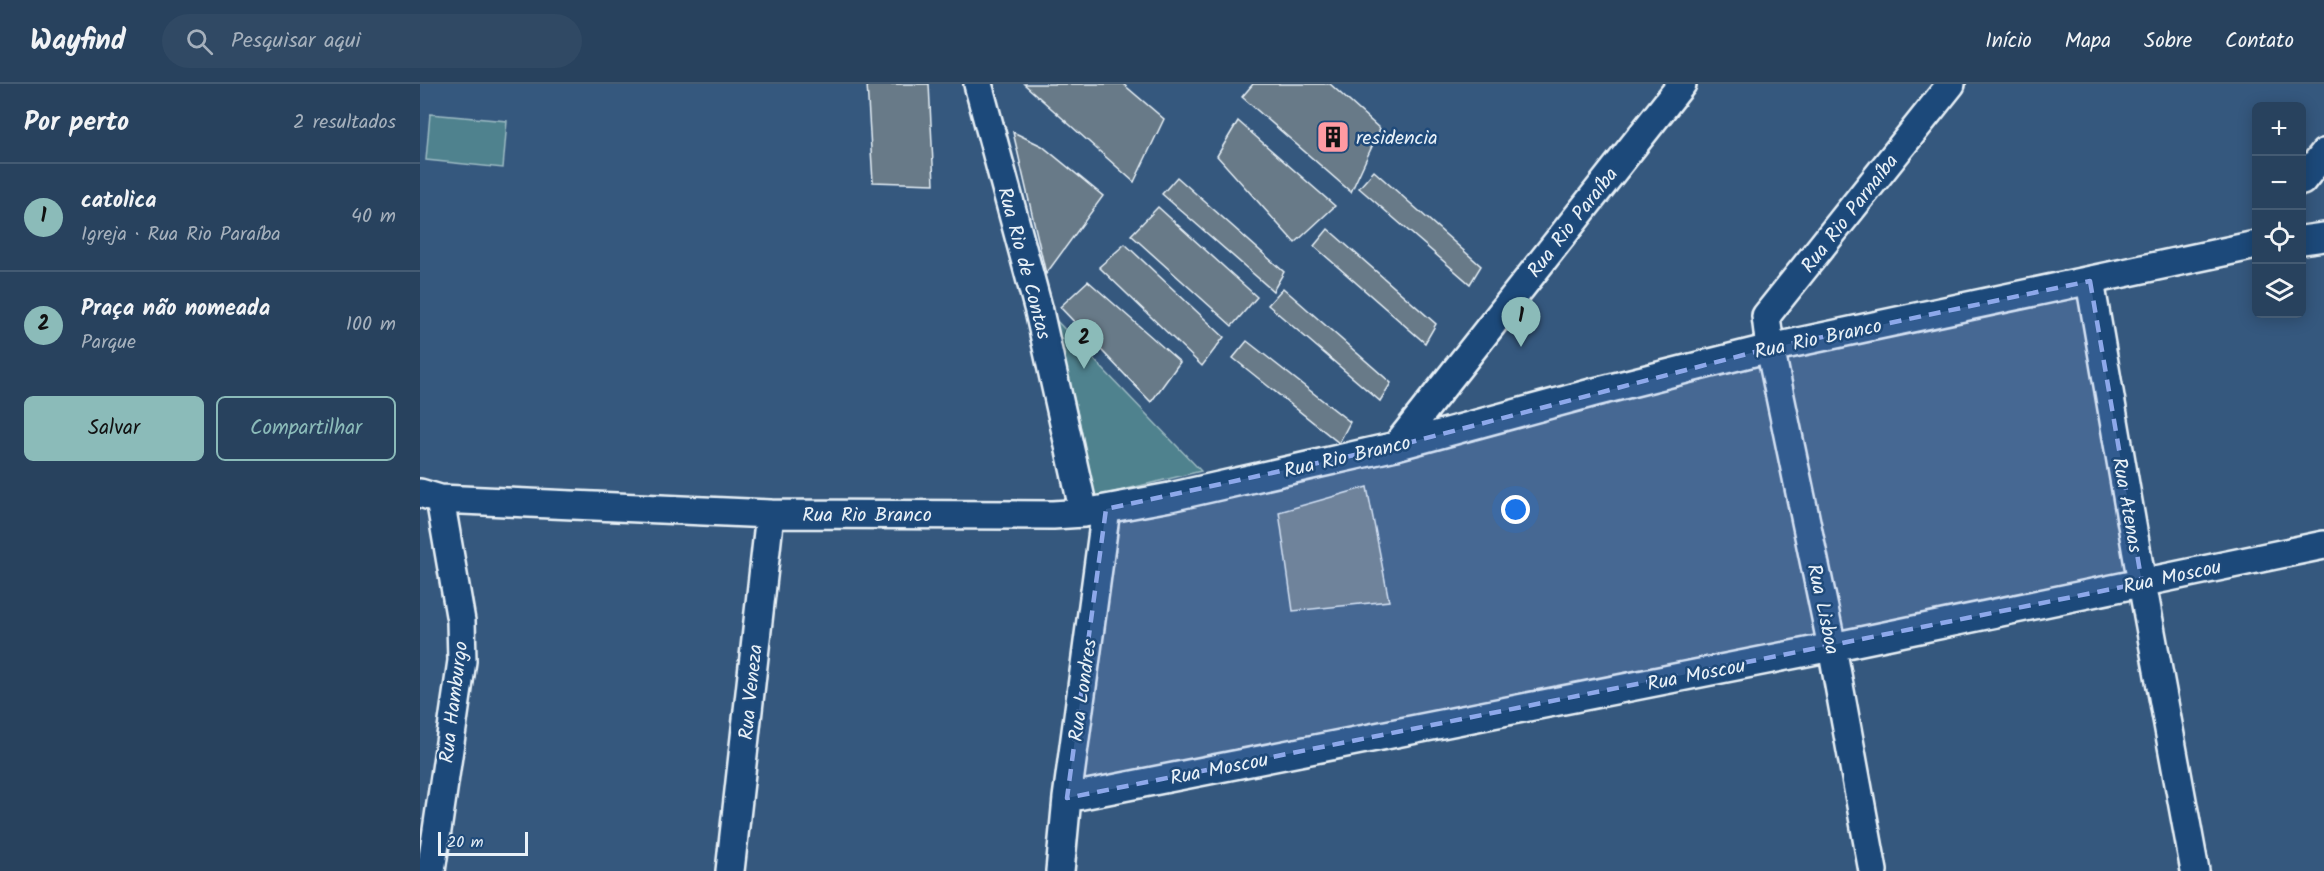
<!DOCTYPE html>
<html lang="pt">
<head>
<meta charset="utf-8">
<style>
  :root { --surface:#28425e; --page:#304964; --text:#f1f3f6; --muted:#a5b0bc; --line:#445b73; --accent:#8bbbb9 }
  body { margin:0; font-family:Kalam,sans-serif; background:var(--page); color:var(--text) }
  .controls { position:absolute; right:18px; top:18px; display:grid; overflow:hidden; border-radius:9px; box-shadow:0 3px 15px #0003 }
  .controls button { width:54px; height:54px; display:grid; place-items:center; padding:0; border:0; border-bottom:2px solid var(--line); background:var(--surface); color:var(--text); font:30px sans-serif }
  .scale { position:absolute; left:18px; bottom:15px; width:90px; box-sizing:border-box; padding-left:6px; border:3px solid #e8f1f8; border-top:0; font-size:16px; line-height:21px; white-space:nowrap; color:#e8f1f8; -webkit-text-stroke:4px #1f4a7a; paint-order:stroke }
  .you { position:absolute; left:1096px; top:426px; width:21px; height:21px; margin:-15px; border:4px solid #fff; border-radius:50%; background:#1a73e8; box-shadow:0 0 0 9px #1a73e833 }
  .badge { display:grid; place-items:center; width:39px; height:39px; border-radius:50%; background:var(--accent); color:#111; font-size:20px; font-weight:700 }
  .pin { position:absolute; translate:-50% -50px; filter:drop-shadow(0 2px 3px #0008) }
  .pin::after { content:''; position:absolute; top:32px; width:21px; height:18px; background:inherit; clip-path:polygon(0 0,100% 0,50% 100%) }
  .list { margin:0; padding:0; list-style:none }
  h2 { display:flex; justify-content:space-between; align-items:center; height:78px; margin:0; padding:0 24px; font-size:26px }
  h2 small { font-size:20px; font-weight:400; color:var(--muted) }
  .list li { display:grid; grid-template-columns:39px 1fr auto; gap:18px; align-items:center; box-sizing:border-box; height:108px; padding:0 24px; border-top:2px solid var(--line) }
  .list b { display:block; font-size:22px; white-space:nowrap }
  .list p { margin:0; font-size:20px; white-space:nowrap; color:var(--muted) }
  .list em { font-size:20px; font-style:normal; color:var(--muted) }
  .actions { display:flex; gap:12px; padding:18px 24px }
  .actions a { flex:1; padding:14px 0; border:2px solid var(--accent); border-radius:9px; text-align:center; font-size:21px; color:var(--accent) }
  .actions .main { background:var(--accent); color:#111 }
  .icon { flex:none; width:33px; height:33px; fill:none; stroke:currentColor; stroke-width:2; stroke-linecap:round; stroke-linejoin:round }
  .map { position:relative; flex:none; width:1904px; height:787px; overflow:hidden }
  header { display:flex; align-items:center; gap:36px; box-sizing:border-box; height:84px; padding:0 30px; background:var(--surface); border-bottom:2px solid var(--line) }
  header strong { font-size:28px }
  nav { display:flex; gap:33px; margin-inline-start:auto; font-size:21px }
  .search { width:420px; height:54px; background:var(--page); display:flex; align-items:center; gap:15px; box-sizing:border-box; padding:0 21px; border-radius:33px; color:var(--muted); font-size:22px }
  main { display:flex }
  aside { flex:1; background:var(--surface) }
  .map>svg:first-child { display:block }
  .green { fill:#50828e; stroke:#9cbac3; stroke-width:1.5 }
  .building { fill:#677a88; stroke:#e8f1f8; stroke-width:1.5 }
  .lines { fill:none; stroke-linecap:round; stroke-linejoin:round }
  .street-casing { stroke:#e8f1f8; stroke-width:32 }
  .street { stroke:#1f4a7a; stroke-width:27 }
  .marked { fill:#8da8ea; fill-opacity:0.2; stroke:#8da8ea; stroke-width:4.5; stroke-dasharray:12 8; stroke-linejoin:round }
  .labels { text-anchor:middle; stroke-width:5; stroke-linejoin:round; paint-order:stroke }
  .poi-label { font-size:20px; fill:#e8f1f8; stroke:#1f4a7a; text-anchor:start }
  .street-label { font-size:20px; fill:#e8f1f8; stroke:#1f4a7a }
</style>
</head>
<body>
<header>
<strong>Wayfind</strong>
<div class="search"><svg class="icon" aria-label="search" viewBox="0 0 24 24"><circle cx="10" cy="10" r="6"/><path d="M15 15l6 6"/></svg>Pesquisar aqui</div>
<nav><a>Início</a><a>Mapa</a><a>Sobre</a><a>Contato</a></nav>
</header>
<main>
<aside>
<h2>Por perto<small>2 resultados</small></h2>
<ul class="list">
<li><span class="badge">1</span><div><b>catolica</b><p>Igreja · Rua Rio Paraíba</p></div><em>40 m</em></li>
<li><span class="badge">2</span><div><b>Praça não nomeada</b><p>Parque</p></div><em>100 m</em></li>
</ul>
<div class="actions"><a class="main">Salvar</a><a>Compartilhar</a></div>
</aside>
<div class="map">
<svg width="1904" height="787" viewBox="0 0 1904 787">
  <rect width="100%" height="100%" fill="#35587e"/>
  <filter id="ink" filterUnits="userSpaceOnUse"><feTurbulence type="fractalNoise" baseFrequency=".0167" numOctaves="2"/><feDisplacementMap in="SourceGraphic" scale="12" xChannelSelector="R" yChannelSelector="G"/><feConvolveMatrix kernelMatrix="1 2 1 2 8 2 1 2 1" color-interpolation-filters="sRGB"/></filter>
  <g filter="url(#ink)">
    <path class="green" d="M10,30L87,37L83,84L6,76Z
      M634,234L781,387L674,413L659,335Z"/>
    <path class="building" d="M447,0H509L514,100L453,98Z
      M604,0H703L744,35L714,98Z
      M833,0H910L960,45L931,108L822,13Z
      M818,37L915,122L875,159L797,72Z
      M593,48L622,62L683,112L626,190Z
      M954,87L1061,182L1050,200L939,104Z
      M757,93L864,188L853,207L742,110Z
      M738,123L837,213L812,242L711,151Z
      M908,145L1016,240L1005,259L894,162Z
      M705,160L804,253L782,282L679,183Z
      M668,197L760,278L731,318L640,223Z
      M863,204L971,299L960,317L848,221Z
      M827,257L930,338L919,359L813,274Z
      M947,403L969,517L873,527L859,428Z"/>
    <g class="lines">
      <defs>
        <path id="street" d="M558,0L619,227L664,429
          M1882,97L1904,69
          M1882,156L1904,153
          M1670,197L1722,499L1775,787
          M976,362L1262,0
          M0,409L20,415L350,430L633,431L664,429L750,413L976,362L1175,308L1350,264L1836,161
          M647,714L1412,563L1904,461
          M11,787L42,577L41,537L20,415
          M310,787L350,430
          M640,787L647,714L686,425
          M1453,787L1412,563L1350,264L1346,232L1531,0"/>
      </defs>
      <use href="#street" class="street-casing"/>
      <use href="#street" class="street"/>
    </g>
  </g>
  <path class="marked" d="M1670,197L1722,499L647,714L686,425L976,362L1350,264Z"/>
  <defs>
    <symbol id="building-square" viewBox="-11 -11 22 22"><rect x="-9" y="-9" width="18" height="18" rx="4" fill="#ff9aa2" stroke="#1f4a7a"/><path d="M-4-6H4V6H1V3H-1V6H-4ZM-2.5-4.3h1.7v1.8h-1.7ZM.8-4.3h1.7v1.8H.8ZM-2.5-1h1.7V.8h-1.7ZM.8-1h1.7V.8H.8Z" fill="#111"/></symbol>
  </defs>
  <g fill-rule="evenodd">
    <use href="#building-square" x="894" y="34" width="38" height="38"/>
  </g>
  <g class="labels">
    <g class="poi-label">
      <text x="936" y="60">residencia</text>
    </g>
    <g class="street-label">
      <text transform="translate(1429 129) rotate(-52)" y="7">Rua Rio Parnaíba</text>
      <text transform="translate(1152 138) rotate(-52)" y="7">Rua Rio Paraíba</text>
      <text transform="translate(605 179) rotate(75)" y="7">Rua Rio de Contas</text>
      <text transform="translate(1398 254) rotate(-12)" y="7">Rua Rio Branco</text>
      <text transform="translate(927 372) rotate(-13)" y="7">Rua Rio Branco</text>
      <text transform="translate(1708 421) rotate(80)" y="7">Rua Atenas</text>
      <text x="447" y="437">Rua Rio Branco</text>
      <text transform="translate(1752 492) rotate(-12)" y="7">Rua Moscou</text>
      <text transform="translate(1404 525) rotate(78)" y="7">Rua Lisboa</text>
      <text transform="translate(1276 590) rotate(-11)" y="7">Rua Moscou</text>
      <text transform="translate(662 606) rotate(-82)" y="7">Rua Londres</text>
      <text transform="translate(330 608) rotate(-84)" y="7">Rua Veneza</text>
      <text transform="translate(33 618) rotate(-83)" y="7">Rua Hamburgo</text>
      <text transform="translate(799 684) rotate(-11)" y="7">Rua Moscou</text>
    </g>
  </g>
</svg>
<div class="controls">
<button>+</button>
<button>−</button>
<button><svg class="icon" aria-label="locate" viewBox="0 0 24 24"><circle cx="12" cy="12" r="6"/><path d="M12 2v4M12 18v4M2 12h4M18 12h4"/></svg></button>
<button><svg class="icon" aria-label="layers" viewBox="0 0 24 24"><path d="M12 4l9 5-9 5-9-5zM3 14l9 5 9-5"/></svg></button>
</div>
<div class="scale">20 m</div>
<div class="you"></div>
<div class="pin badge" style="left:1101px;top:263px">1</div>
<div class="pin badge" style="left:664px;top:285px">2</div>
</div>
</main>
</body>
</html>
